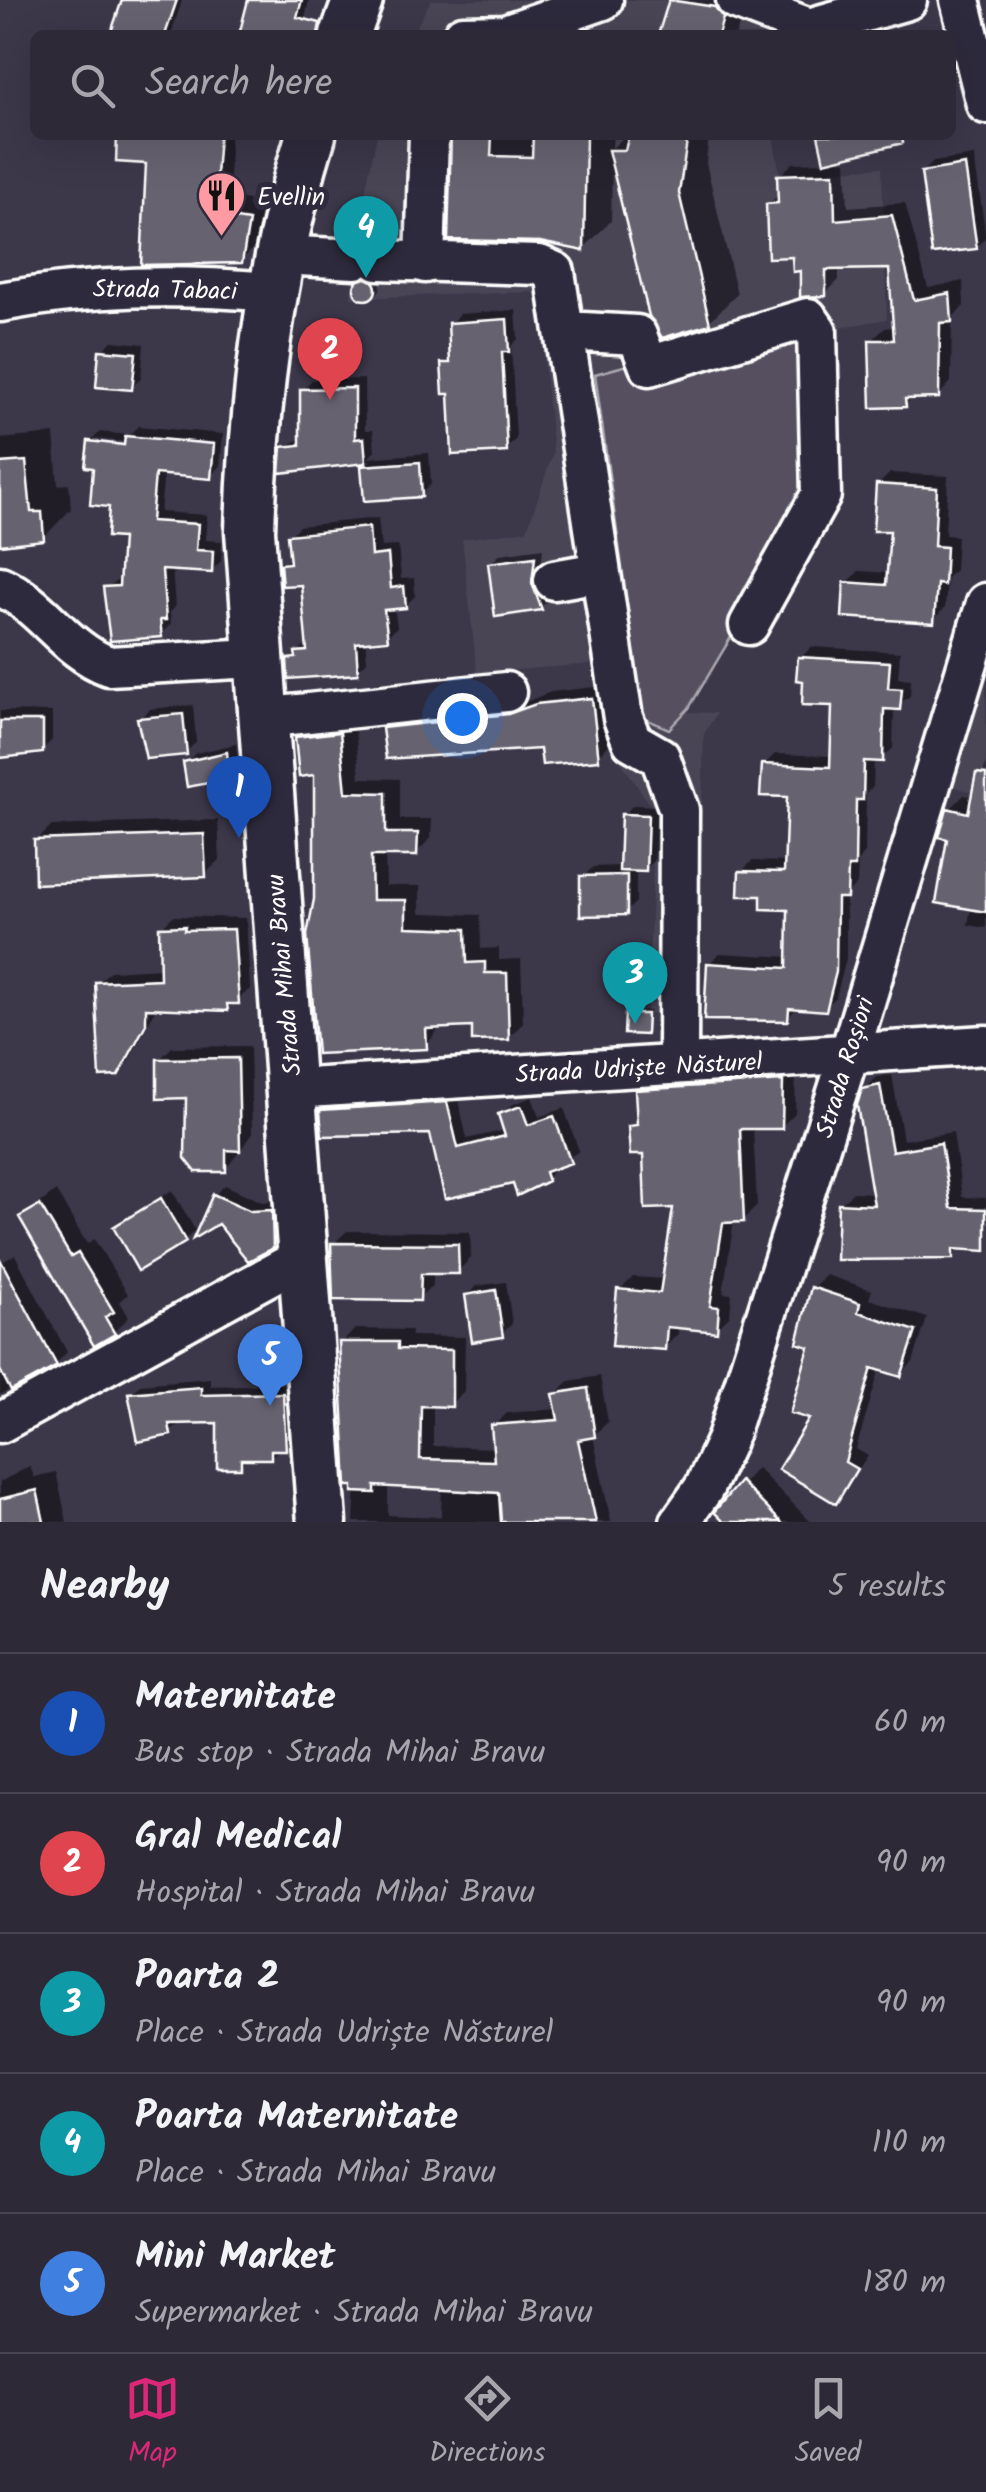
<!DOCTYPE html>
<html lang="en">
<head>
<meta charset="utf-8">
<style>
  :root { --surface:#2d2937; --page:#393542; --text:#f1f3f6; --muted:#a7a6ad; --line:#484552; --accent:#db2777 }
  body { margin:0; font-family:Kalam,sans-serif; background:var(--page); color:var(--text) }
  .you { position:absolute; left:462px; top:718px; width:35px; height:35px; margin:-25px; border:8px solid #fff; border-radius:50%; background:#1a73e8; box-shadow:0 0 0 15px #1a73e833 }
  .badge { display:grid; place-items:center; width:65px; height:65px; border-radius:50%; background:var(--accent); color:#fff; font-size:32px; font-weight:700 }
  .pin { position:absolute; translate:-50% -82px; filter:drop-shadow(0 2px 5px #0008) }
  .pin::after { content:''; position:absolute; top:52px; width:35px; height:30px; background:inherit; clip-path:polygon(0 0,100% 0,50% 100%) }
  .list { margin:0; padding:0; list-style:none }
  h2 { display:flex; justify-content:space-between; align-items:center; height:130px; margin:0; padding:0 40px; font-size:42px }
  h2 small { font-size:32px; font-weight:400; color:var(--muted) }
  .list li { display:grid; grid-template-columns:65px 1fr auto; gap:30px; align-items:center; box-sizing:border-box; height:140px; padding:0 40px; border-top:2px solid var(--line) }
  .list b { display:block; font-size:38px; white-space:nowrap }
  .list p { margin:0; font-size:32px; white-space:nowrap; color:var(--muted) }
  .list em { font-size:32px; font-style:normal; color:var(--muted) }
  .icon { flex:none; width:55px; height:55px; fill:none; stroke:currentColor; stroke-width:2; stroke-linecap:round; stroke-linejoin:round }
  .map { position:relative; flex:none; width:986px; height:1522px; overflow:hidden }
  .search { position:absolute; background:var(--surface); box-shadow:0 10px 40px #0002; left:30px; right:30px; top:30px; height:110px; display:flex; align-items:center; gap:25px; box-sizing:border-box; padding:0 35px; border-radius:15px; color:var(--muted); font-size:38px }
  .sheet { height:830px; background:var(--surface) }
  nav { display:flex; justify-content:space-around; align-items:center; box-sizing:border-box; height:140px; border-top:2px solid var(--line); background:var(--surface); font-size:28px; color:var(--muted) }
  nav a { display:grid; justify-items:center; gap:5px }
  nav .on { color:var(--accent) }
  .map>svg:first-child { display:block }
  .built { fill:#494455 }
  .green { fill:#555060; stroke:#aaa8b0; stroke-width:2.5 }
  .shadow { fill:#0007; fill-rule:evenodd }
  .building { fill:#666270; stroke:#fff; stroke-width:2.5 }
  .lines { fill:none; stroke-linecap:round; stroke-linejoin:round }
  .minor-casing { stroke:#fff; stroke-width:45 }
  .major-casing { stroke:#fff; stroke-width:55 }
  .minor { stroke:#2f2a3d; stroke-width:38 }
  .major { stroke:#2f2a3d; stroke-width:48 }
  .labels { text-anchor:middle; stroke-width:10; stroke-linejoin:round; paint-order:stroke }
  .poi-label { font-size:25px; fill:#fff; stroke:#2f2a3d; text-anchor:start }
  .street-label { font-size:25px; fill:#fff; stroke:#2f2a3d }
</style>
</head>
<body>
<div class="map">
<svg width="986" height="1522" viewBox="0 0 986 1522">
  <rect width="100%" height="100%" fill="#3c3749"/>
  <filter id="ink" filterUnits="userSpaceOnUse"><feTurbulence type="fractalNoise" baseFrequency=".01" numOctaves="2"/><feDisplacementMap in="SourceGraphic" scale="20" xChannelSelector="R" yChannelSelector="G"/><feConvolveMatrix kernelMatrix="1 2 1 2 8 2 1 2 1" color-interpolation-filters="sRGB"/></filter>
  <g filter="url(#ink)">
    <path class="built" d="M431,0H768L825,35H412Z
      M377,135H773L780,174L882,167L887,319L827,330L754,639L641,631L663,711L717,713L704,734L697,1016L647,1014L645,1035L624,1034L625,1013H647L655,812L612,749L605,663L477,673L462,539L527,530L553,453L537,292L351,298L355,238Z
      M986,675V796L948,785Z"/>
    <path class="green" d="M772,325L809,331L810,488L736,629L689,708L669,729L643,718L595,374Z"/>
    <path class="shadow" d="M124,0H182L171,35H126Z
      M250,0H309L302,32L245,35Z
      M671,0H747L736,35H661Z
      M120,135H230L229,197L249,200L248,207L261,209L254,247L241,261Z
      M454,135H613L612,148L626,135H709L706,163L737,294L709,322L612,164L611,221L583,249Z
      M820,135H883L827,159L846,161L848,207L905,203L928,288L963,281L964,306L952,318L951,382L938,396H914L905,405L871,341L885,328L895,327L892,266L839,268V280L825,294L802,269L769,204L780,193L779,176L793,163L827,162Z
      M974,156L986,237L976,247L923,172L933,162Z
      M360,278L381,279L380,290L376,295L355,294Z
      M516,310L518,339L511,346L516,439L506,449L451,391L444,364L452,356L450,324L460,314Z
      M112,341L144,344L141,378L131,388L102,351Z
      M364,379L365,430H373L375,451L368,458L429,453L431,484L421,494L364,467L371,460L283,470L284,448L303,437L302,390L312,380Z
      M138,426L223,434L220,466L210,476L164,472L160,512L207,515L205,540L222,541L221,561L211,571L172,568L175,607L170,612L171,624L161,634L108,637L105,588L122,578L125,536L90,442L100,432L129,435ZM96,439L137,443V448L96,444Z
      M54,434L58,485L69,484L71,509L43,538L0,542V439Z
      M890,473L948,476L945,535L957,536L955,570L947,578L945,608L933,620L847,583L859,571L890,573L892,529L878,485Z
      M378,518L381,547L398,546L401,579L414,578L415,596L405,606L394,607L397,627L386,637L365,639L367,661L357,671L289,660L309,642L304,582L283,565L291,556L289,536L299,526Z
      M543,548L541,572L551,598L541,607L490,564L500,554Z
      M811,647L900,652L898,678L911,679L910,696L894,707L893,748L882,759H874L873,787L866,793L865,853L858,861L857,884L846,895V959L836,997L825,1008L799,1006L787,1018L709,964L720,953L790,957L791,907L764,893L741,872L752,861L787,862L789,794L764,765L775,754L833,756L835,704L806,678L801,658Z
      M604,686L610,744L597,757L385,729L398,716L523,703L551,692Z
      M193,705L196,742L186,752L140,719L150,709Z
      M0,711L52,712V740L42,750L0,755Z
      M354,718L360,778L400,779V819H432L431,838L416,853H385L386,886H420V913L480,915L481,949L499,948V960L521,959L523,1023L508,1038L474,1025L441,1026L426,1046L317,900V772L298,738L313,723Z
      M236,744L239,767L229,777L185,763L196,753Z
      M986,763V928L968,925L971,907L950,837V809L964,795L977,798Z
      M633,805L657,806L655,859L645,869H636V902L626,912L583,877L593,867L622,866L623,816Z
      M218,820L220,860L204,875L36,841L52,826Z
      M173,916L246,918L250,989L227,1009L157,1006L129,1061L117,1074L98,983L110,971L162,968L161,928Z
      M632,1010L650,1011L644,1032L628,1015Z
      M250,1046L252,1135L225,1170L188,1096L159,1060L172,1047Z
      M796,1068L795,1113L781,1127H753L757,1206L743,1220H734L723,1293L732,1294L730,1315L716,1329L679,1326L678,1334L664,1348L619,1291L633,1277L664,1279L676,1205L631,1127L639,1119L637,1091L651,1077Z
      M892,1075L903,1140L953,1132L962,1197L986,1198V1248L961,1247L952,1257L840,1204L853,1192L875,1193L864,1090L877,1077Z
      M457,1093L467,1139L506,1130L501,1115L511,1105L532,1097L539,1117L564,1108L579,1151L556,1166L547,1179L514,1181L447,1196L432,1131L322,1111L332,1101Z
      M225,1185L262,1202L281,1201L282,1235L272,1246L215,1195Z
      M172,1190L195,1230L185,1240L116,1227Z
      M56,1191L87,1244L94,1239L128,1294L120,1302L129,1317L114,1332L22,1217Z
      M347,1231L470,1232L471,1258L458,1271H433V1285L419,1298L333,1244Z
      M15,1255L67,1352L56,1364L0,1395V1263Z
      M826,1275L872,1290L869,1299L927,1318L913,1362L900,1375L880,1368L856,1449L868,1456L835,1501L813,1417V1288Z
      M506,1282L512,1324L501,1334L467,1296L477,1286Z
      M355,1329L411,1330V1336L465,1337L464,1391L451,1404H433V1446L495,1448L494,1426L507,1413L558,1409L556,1394L569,1381L600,1376L608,1422L593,1436L611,1522H354L356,1483L342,1343ZM388,1484L442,1485L441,1517L388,1515Z
      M210,1378V1386L292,1384L296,1438L270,1457H248L240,1466L219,1420L182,1421L170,1433L131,1394L141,1384Z
      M30,1466L34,1477L56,1472L67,1522H0V1482Z
      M757,1468L811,1522H728L718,1512Z"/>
    <path class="building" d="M122,0H177L165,35H110Z
      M248,0H302L297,17L320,23L318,35H239Z
      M669,0L715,7L723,18L718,35H658Z
      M117,135H219L214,203L216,210L237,212L236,219L249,221L242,263L141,265L146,164L116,162Z
      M451,135H492L491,156L532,157L533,135H586L584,251L540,242L448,240Z
      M629,135H688L679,193L710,324L662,338L649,316L608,150H625Z
      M818,135H902L903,143L824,162Z
      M965,165L977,249L932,254L921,172Z
      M834,173L835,220L892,215L914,300L950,293L952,322L940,323L939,398L905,399L906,407L871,408L869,340H894L889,269L826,270V296L800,297V271L793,272L792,257L768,258L766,204L778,203L777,175Z
      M354 289a11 11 0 1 1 22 0a11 11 0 1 1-22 0Z
      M507,319L509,352H502L507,452L452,455L449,394H443L441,363H450L448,323Z
      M99,350L136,353L132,390L96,387Z
      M355,388V439L364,438L366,463L280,473L282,447L300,445V389Z
      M125,436L214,444L211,479L155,474L151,521L198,524L196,550L213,551L212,573L162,570L166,620H160L162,637L110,641L103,587L119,586L122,538L107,537L109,507L90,505L93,468L85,467L88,441L124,445Z
      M26,461L31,512H42L44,540L0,545V463Z
      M420,462L422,497L364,501L361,466Z
      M876,484L937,488L934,546L946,547L944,585L937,584L934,623L842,617L844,582L886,585L890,531H873Z
      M369,527L371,556L388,554L391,588L404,586L406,608L384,610L388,640L356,643L358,674L288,679L287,659L296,658L295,652L307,651L301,585L282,586L280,564L290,563L287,535Z
      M535,557L532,583L542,610L495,617L488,563Z
      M798,657L890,662L888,688L902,689L900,710L884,709L883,762L864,761L863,800H856L855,867H848L847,898H837L836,972L826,1011L789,1008L788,1021L704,1020L707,963L787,968L788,910L761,909V896H738L739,871L784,872L787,797L760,796L762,764L830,767L832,706L802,705L803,681L796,680Z
      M592,698L599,760L542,765L540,749L386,759L382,728L508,714L536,704Z
      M183,714L187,755L146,759L137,718Z
      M0,721H43V753L0,758Z
      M340,732L346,792L386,793V833H418L417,856H371L372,900H406V927L466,929L467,963L485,962V973H507L509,1040L472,1041V1027L426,1029L427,1049L317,1054L307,935L314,899V775L299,777L295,737Z
      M227,752L230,779L187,787L183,762Z
      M976,773L986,774V912L936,903L947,839L939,837L947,808L968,813Z
      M621,814L648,815L646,872L619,871Z
      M204,834L206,877L35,884L34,840Z
      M627,875V915L580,916V876Z
      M185,926L184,930L234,929L239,1004H227L228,1011L146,1008V1024L118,1076L100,1077L95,982L160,979L159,927Z
      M625,1014H647L646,1035L624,1034Z
      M238,1058L240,1151L226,1150V1172H196L185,1158L186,1098L157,1099V1059Z
      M783,1081L782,1129H740L744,1222L723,1223L710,1306L719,1307L717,1332L667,1327L665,1350L612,1346L617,1289L660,1293L673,1208L645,1209L643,1155H630L628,1126L637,1125L635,1090Z
      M880,1085L892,1151L941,1143L951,1208L986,1209V1251L953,1249V1259L836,1260L838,1203L874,1205L857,1105L862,1089Z
      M447,1102L458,1148L505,1136L498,1114L521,1106L528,1125L554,1116L571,1163L545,1172L548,1181L517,1196L513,1184L445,1199L430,1134L322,1136L320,1110Z
      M213,1194L251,1211L272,1210L273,1248L248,1261L218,1224L193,1239Z
      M161,1198L186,1242L138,1271L113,1227Z
      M40,1205L71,1257L78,1253L114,1312L105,1317L115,1334L94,1346L19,1217Z
      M331,1243L458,1244L459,1274H421L420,1301L333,1300Z
      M0,1259L57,1366L11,1391L0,1370Z
      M811,1287L860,1303L858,1312L916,1331L901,1377L872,1368L845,1462L857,1469L836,1504L778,1469L809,1419L790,1413L809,1347L797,1343Z
      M496,1290L503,1337L472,1342L465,1295Z
      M339,1342H398V1349L452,1350V1407L421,1406L420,1459L494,1461L491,1425L558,1420L553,1394L588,1388L595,1437L578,1440L596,1522H501L499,1493L375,1486V1493L353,1492V1486H347Z
      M201,1387V1395L283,1393L286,1450H271V1459H241V1468H217V1423L169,1424L171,1435L138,1442L128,1393Z
      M740,1481L781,1522H724L714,1512Z
      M37,1490L44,1522H0V1499Z"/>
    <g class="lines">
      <defs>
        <path id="minor" d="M736,0L809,28L907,0
          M960,0L986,104
          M463,35L505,34L603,0
          M279,255L355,259
          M378,260L539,265L555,272L623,718L632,741L660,757L679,810L678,1064
          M425,263L429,135
          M0,302C92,285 178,284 272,292
          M565,331L637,335L649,366L808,318L817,331L821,495L749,625
          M554,580L599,572
          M0,586C43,605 65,650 109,666L256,658
          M261,718L506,692
          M292,1089L986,1045
          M0,1423L305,1256
          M680,1522L704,1488L726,1441L849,1055L986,603"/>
        <path id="major" d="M345,35L358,0
          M311,135C271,263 254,397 250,531L322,1522"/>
      </defs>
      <use href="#minor" class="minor-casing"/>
      <use href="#major" class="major-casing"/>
      <use href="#minor" class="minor"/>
      <use href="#major" class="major"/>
    </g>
  </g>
  <defs>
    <symbol id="restaurant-pin" viewBox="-11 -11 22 30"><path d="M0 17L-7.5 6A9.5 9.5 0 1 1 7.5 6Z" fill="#ff9aa2" stroke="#2f2a3d"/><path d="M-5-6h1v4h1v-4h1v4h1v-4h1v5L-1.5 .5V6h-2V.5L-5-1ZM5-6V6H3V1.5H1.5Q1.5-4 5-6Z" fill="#111"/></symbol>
  </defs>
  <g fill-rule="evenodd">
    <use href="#restaurant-pin" x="194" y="168" width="55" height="75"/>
  </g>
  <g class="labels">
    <g class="poi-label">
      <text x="257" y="205">Evellin</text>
    </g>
    <g class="street-label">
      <text transform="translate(165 289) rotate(1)" y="9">Strada Tabaci</text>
      <text transform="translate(283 975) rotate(-95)" y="9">Strada Mihai Bravu</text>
      <text transform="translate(639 1067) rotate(-3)" y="9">Strada Udriște Năsturel</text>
      <text transform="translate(844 1067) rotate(-73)" y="9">Strada Roșiori</text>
    </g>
  </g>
</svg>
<div class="you"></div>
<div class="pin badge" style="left:239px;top:838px;background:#1a4fb4">1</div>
<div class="pin badge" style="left:330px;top:400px;background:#e0444e">2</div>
<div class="pin badge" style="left:635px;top:1024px;background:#0f9aa8">3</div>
<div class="pin badge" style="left:366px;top:278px;background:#0f9aa8">4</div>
<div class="pin badge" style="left:270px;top:1406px;background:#3f7fe0">5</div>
<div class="search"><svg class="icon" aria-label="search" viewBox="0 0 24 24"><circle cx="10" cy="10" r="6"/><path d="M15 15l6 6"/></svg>Search here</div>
</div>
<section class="sheet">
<h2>Nearby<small>5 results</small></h2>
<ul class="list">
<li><span class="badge" style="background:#1a4fb4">1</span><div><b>Maternitate</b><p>Bus stop · Strada Mihai Bravu</p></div><em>60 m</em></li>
<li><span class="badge" style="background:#e0444e">2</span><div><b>Gral Medical</b><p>Hospital · Strada Mihai Bravu</p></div><em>90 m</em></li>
<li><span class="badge" style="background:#0f9aa8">3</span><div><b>Poarta 2</b><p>Place · Strada Udriște Năsturel</p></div><em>90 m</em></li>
<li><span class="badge" style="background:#0f9aa8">4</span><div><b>Poarta Maternitate</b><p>Place · Strada Mihai Bravu</p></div><em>110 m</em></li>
<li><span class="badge" style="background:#3f7fe0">5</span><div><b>Mini Market</b><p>Supermarket · Strada Mihai Bravu</p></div><em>180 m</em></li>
</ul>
</section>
<nav>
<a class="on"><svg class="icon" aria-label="map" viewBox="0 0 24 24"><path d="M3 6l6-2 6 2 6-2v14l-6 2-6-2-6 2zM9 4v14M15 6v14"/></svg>Map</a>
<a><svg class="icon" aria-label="directions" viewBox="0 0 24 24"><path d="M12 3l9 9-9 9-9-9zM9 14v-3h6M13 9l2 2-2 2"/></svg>Directions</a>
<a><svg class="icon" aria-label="saved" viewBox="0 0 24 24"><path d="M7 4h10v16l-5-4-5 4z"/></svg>Saved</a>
</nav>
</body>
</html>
